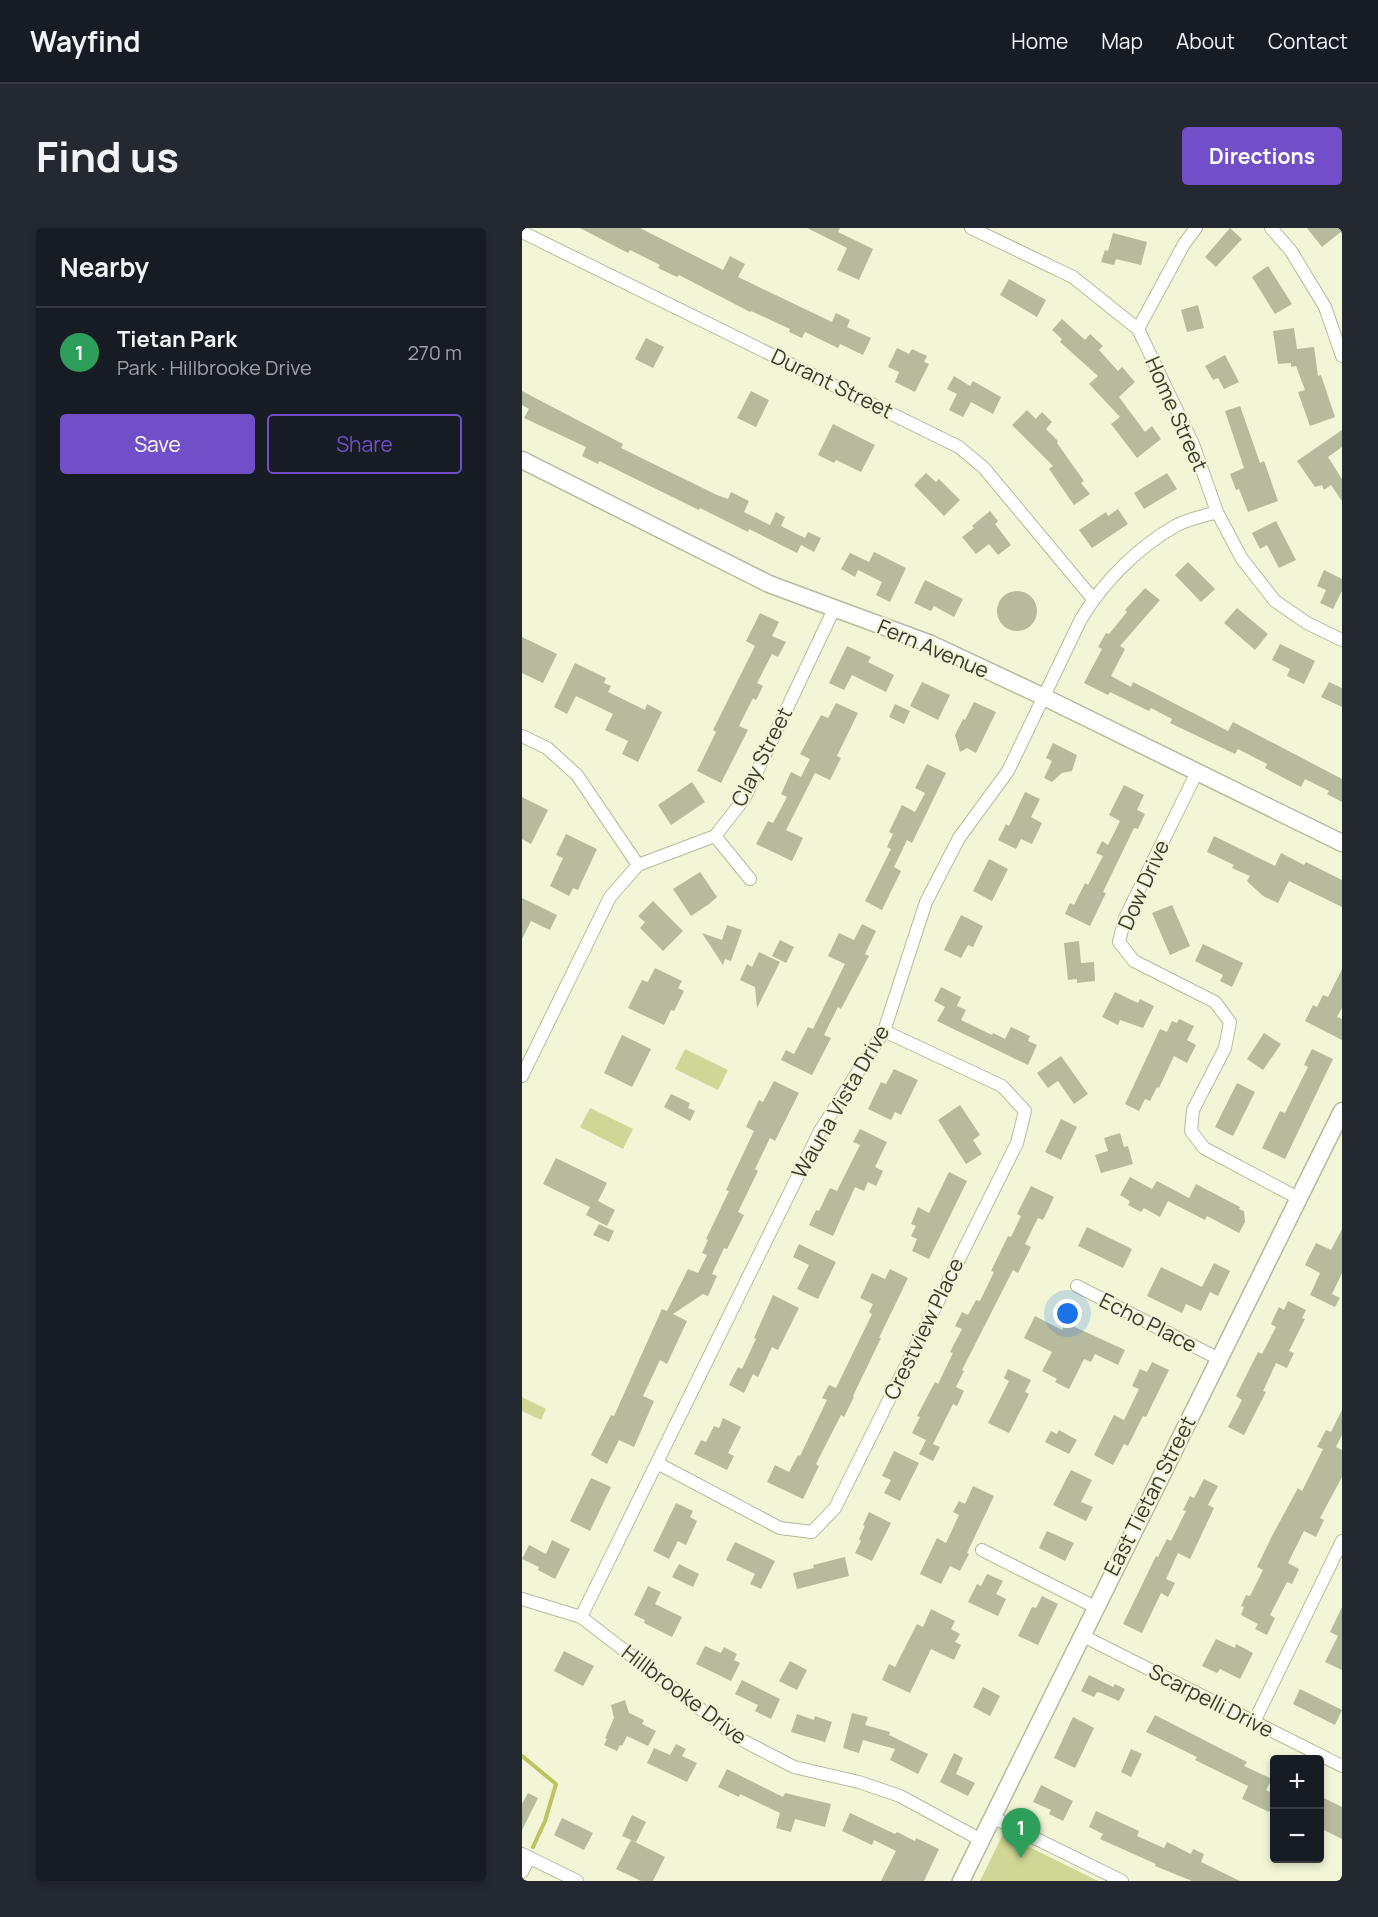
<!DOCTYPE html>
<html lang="en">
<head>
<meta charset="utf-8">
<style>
  :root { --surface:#171b24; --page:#242831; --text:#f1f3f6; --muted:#9ea1a6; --line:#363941; --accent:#724fc8 }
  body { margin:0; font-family:Manrope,sans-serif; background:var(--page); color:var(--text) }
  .controls { position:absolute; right:18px; bottom:18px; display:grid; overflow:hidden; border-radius:6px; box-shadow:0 3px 9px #0003 }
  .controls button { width:54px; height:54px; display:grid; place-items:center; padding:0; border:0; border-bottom:2px solid var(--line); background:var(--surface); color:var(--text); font:30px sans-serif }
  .you { position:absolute; left:546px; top:1086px; width:21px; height:21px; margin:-15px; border:4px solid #fff; border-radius:50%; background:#1a73e8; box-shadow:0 0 0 9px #1a73e833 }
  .badge { display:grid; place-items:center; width:39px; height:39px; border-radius:50%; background:var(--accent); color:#fff; font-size:20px; font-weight:700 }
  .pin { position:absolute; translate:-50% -50px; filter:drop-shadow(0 2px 3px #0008) }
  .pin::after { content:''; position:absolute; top:32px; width:21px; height:18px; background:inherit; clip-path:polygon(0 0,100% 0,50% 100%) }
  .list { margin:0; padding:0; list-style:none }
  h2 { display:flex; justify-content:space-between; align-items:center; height:78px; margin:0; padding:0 24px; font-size:26px }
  h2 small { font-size:20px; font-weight:400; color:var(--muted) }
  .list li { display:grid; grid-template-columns:39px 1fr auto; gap:18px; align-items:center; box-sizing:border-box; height:90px; padding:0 24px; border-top:2px solid var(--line) }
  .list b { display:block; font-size:22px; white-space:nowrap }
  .list p { margin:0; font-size:20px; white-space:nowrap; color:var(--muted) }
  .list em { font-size:20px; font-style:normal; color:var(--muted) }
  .actions { display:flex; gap:12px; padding:18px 24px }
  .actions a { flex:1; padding:14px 0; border:2px solid var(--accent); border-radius:6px; text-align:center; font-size:21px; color:var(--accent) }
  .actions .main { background:var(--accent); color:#fff }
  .map { position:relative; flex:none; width:820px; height:1653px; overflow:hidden; border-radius:6px }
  header { display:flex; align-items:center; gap:36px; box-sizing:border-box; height:84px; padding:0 30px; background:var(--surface); border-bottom:2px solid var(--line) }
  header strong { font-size:28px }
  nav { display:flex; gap:33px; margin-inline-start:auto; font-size:21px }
  .intro { display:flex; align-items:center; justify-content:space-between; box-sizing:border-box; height:144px; padding:0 36px }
  h1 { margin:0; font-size:42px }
  .button { padding:15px 27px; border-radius:6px; background:var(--accent); color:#fff; font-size:21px; font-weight:700 }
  main { display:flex; gap:36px; padding:0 36px }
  aside { flex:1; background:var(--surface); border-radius:6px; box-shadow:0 3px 9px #0003 }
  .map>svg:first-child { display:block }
  .green { fill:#d0d695 }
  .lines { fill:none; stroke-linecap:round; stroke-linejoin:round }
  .stream { stroke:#bcc360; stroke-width:4 }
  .building { fill:#b7ba9d }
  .minor-casing { stroke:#b7ba9c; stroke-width:14 }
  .secondary-casing { stroke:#b7ba9c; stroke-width:19 }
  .minor { stroke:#fff; stroke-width:12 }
  .secondary { stroke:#fff; stroke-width:16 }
  .labels { text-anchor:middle; stroke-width:4.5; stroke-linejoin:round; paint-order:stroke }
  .street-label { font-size:21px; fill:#393a2e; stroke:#f2f6d7 }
</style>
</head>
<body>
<header>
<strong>Wayfind</strong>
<nav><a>Home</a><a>Map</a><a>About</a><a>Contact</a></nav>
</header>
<div class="intro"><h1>Find us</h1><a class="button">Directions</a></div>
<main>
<aside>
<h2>Nearby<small></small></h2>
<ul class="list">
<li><span class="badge" style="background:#2e9e5b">1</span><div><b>Tietan Park</b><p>Park · Hillbrooke Drive</p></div><em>270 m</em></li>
</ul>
<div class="actions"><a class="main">Save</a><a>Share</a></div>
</aside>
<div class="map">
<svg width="820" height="1653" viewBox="0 0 820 1653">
  <rect width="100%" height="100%" fill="#f2f6d7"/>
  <path class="green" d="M163,821L206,842L196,862L153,841Z
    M68,880L111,901L101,921L58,899Z
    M0,1169L24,1181L19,1192L0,1183Z
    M481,1606L576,1653H458Z"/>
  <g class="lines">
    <path class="stream" d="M0,1528L34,1556L23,1593L11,1619"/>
  </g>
  <path class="building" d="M58,0H118L201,42L208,28L223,36L216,49L310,94L314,85L328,92L325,99L349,110L341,127L318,116L316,120L283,104L280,110L267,104L268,101L229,83L228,84L157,47L155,49L136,40L138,37L108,22L106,25Z
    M285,0H318L316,4L351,21L337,52L315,42L325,20Z
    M708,0L720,11L694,39L683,29Z
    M785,0H820V3L800,19Z
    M591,5L625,14L619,37L594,31L592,37L579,34L583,22L586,23Z
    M746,38L770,76L753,86L730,49Z
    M487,51L524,72L515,89L478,67Z
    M676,77L682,100L665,104L659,82Z
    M540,91L563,112L568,106L581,118L577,122L596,143L600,139L613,154L597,169L623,204L630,198L639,211L615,230L589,196L598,189L567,156L576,148L538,114L540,111L530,102Z
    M772,100L775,121L792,119L796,148L799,147L813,189L788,198L776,164L783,162L774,138L769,139V135L756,136L751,103Z
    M124,110L142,119L131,140L113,131Z
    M375,120L387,126L390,121L405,128L402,134L407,136L393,164L373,154L377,144L366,139Z
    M703,127L717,154L702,161L696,150L691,152L683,138Z
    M432,148L448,158L451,153L479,169L471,186L449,174L441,189L427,182L435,166L425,161Z
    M0,163L101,216L99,220L195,267L206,271L209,264L227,273L222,284L248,297L254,284L263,289L259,298L283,310L286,304L299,310L292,324L279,317L275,325L227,301L226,304L178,280L177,282L77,233L76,236L60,228L64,219L2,190L7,181L0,177Z
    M229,163L247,172L234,199L215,190Z
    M718,178L738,235L742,233L756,273L726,284L717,261L714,262L708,246L722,240L703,183Z
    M505,182L514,191L520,184L530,194L524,201L536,213L535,215L562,253L559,255L568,266L552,277L527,241L531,238L490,197Z
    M311,196L353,217L339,244L314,232L312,235L296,227Z
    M820,202V219L806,229L820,251V273L809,257L802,262L800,257L793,259L775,233Z
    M404,245L414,254L417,251L438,272L422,288L392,257Z
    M645,245L655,261L622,281L612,265Z
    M596,281L606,296L570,320L557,302L584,284L586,288Z
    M468,283L476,293L473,296L489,317L476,327L467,316L454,326L440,309L452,300L450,298Z
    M754,293L774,332L757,340L745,317L738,321L730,305Z
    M352,324L384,340L368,374L354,367L360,354L336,342L333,349L319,341L328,325L347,334Z
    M666,334L693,361L679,374L653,347Z
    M802,342L820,351V363L811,381L798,375L804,362L795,358Z
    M403,352L441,371L432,389L412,378L409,383L392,375Z
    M623,360L638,372L598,418L603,421L589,448L609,459L611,454L706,503L711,494L820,551V574L805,566L807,563L783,551L779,559L743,540L745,536L716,521L713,526L648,495L650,491L629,480L627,483L588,464L586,467L562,455L580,421L576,419L584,405L587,406L605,384L603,382Z
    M475 383a20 20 0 1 1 40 0a20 20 0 1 1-40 0Z
    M715,380L746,406L733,422L702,395Z
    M238,385L257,394L250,408L264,414L256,429L250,426L235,455L241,458L234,472L231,470L217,498L226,502L199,555L175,543L194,504L191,502L233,418L224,413Z
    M0,409L35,426L21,455L0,445Z
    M758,416L793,433L782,456L765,448L768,441L750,432Z
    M325,418L349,429L346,434L372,447L364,464L330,447L322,462L307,455Z
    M53,435L84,450L82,455L89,458L86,464L123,482L125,476L140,484L116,534L100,526L106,513L83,502L91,486L54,468L45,486L32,479Z
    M400,454L428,467L416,492L388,478Z
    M807,454L820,460V479L799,469Z
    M452,474L474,484L454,525L445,520L438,524L433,507L441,491L443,492Z
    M314,475L336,485L315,528L319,530L308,552L293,545L264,602L281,610L270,633L234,616L246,593L251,595L265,569L259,566L269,544L279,549L288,531L278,526L299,487L306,490Z
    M373,476L388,483L382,496L367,489Z
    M531,515L555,527L550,543L540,545L530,554L522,550L530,533L524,530Z
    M405,536L424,545L390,615L385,612L372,639L379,643L360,682L343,673L369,621L365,619L371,606L367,604L380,577L393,584L403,565L393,560Z
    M170,554L183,574L149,597L136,577Z
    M602,557L622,567L615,582L623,586L616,601L612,600L581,664L584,665L568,698L543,686L548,675L552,677L563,655L566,657L581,628L574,625L580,613L586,617L598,593L587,587Z
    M503,564L518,571L509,589L520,595L510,616L499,611L494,621L476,612L484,596L487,598Z
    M0,569L26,582L9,616L0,611Z
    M44,606L75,621L56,662L51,660L47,668L28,658L41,630L34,627Z
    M692,608L753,638L759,625L782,637L784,634L820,652V679L767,653L756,675L741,668L725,653L728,648L710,640L712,637L685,624Z
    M467,631L486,641L470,673L451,663Z
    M178,644L195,669L187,676L169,688L151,661Z
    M0,670L35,687L28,702L9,693L0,711Z
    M131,673L161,703L141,723L118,700L123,694L116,688Z
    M650,677L668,718L648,727L630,685Z
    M439,687L461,698L451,719L446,717L439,730L422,722Z
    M340,696L354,703L343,726L347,728L319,781L316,779L302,807L309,810L290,847L259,832L264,822L272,826L286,799L291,801L323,736L306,728L317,705L332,712Z
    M205,697L220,702L209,733L203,731L201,737L180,705L200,712Z
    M258,712L272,719L264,735L250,728Z
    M557,713L559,735L572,734L573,753L555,755V751L546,752L542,715Z
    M681,716L721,735L710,759L698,753L701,747L673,733Z
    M237,724L258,734L235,780L233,759L218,752L225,736L230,739Z
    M133,740L160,753L156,760L162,763L152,783L149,782L142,797L106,780L120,752L126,754Z
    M820,741V780L815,789L820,791V812L783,793L791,777L795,779L801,767L806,769Z
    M419,759L439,769L435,778L444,782L439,792L470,807L471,805L483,811L489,799L508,808L506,813L515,817L506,837L415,793L423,779L412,773Z
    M593,764L616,775L618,771L632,778L621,800L598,792L596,797L580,789Z
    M657,791L672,798L665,812L674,817L665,835L652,828L637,860L635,859L628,873L623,871L617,883L603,876L638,801L645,804L650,793L655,795Z
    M742,805L759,816L741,842L725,831Z
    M100,807L129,821L110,859L82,845Z
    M790,821L811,831L763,931L740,920L758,883L763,885L786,839L782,837Z
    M539,828L566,866L552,876L536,853L526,860L515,845Z
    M372,841L396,852L379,887L373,884L369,892L346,881L359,854L364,856Z
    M252,853L277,865L253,913L248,910L233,941L236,943L216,984L222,987L205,1021L202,1020L190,1046L195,1048L186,1068L181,1066L151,1086L165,1093L145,1136L138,1132L121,1168L132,1173L112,1219L97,1212L85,1236L69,1227L89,1187L92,1188L140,1081L145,1083L166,1041L176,1045L185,1027L180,1025L186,1012L184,1011L207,963L204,962L232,903L224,899L237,872L241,874Z
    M715,855L733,864L711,908L693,899Z
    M149,866L168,875L166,880L173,883L168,893L142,879Z
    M438,877L458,907L451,912L460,926L444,936L416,892Z
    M539,891L555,899L539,932L523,924Z
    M338,901L365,914L353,939L361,943L354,958L346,954L342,963L333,959L311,1008L287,997L294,982L297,983L308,960L315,963L338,917L331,914Z
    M598,905L602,919L606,918L611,936L579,945L573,927L586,923L582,910Z
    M34,930L85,955L76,973L93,982L85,998L64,987L68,979L21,956Z
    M427,944L445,953L407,1031L390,1023L395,1011L389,1008L394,998L389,996L396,979L407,985Z
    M608,949L630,961L635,953L667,970L674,956L718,979L717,981L722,983L723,994L717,1005L685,988L683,992L646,973L638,989L622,980L619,984L606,977L608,973L598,967Z
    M509,958L532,969L521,992L516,990L503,1016L509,1019L496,1045L491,1042L440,1142L442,1143L434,1159L442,1163L435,1178L431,1176L411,1216L418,1219L411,1233L397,1226L404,1212L390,1205L398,1189L395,1188L413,1154L416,1156L431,1125L428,1124L440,1101L433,1098L440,1084L446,1087L454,1072L458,1073L472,1044L469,1043L486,1008L489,1009L499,988L495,986Z
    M77,996L92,1003L87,1014L71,1007Z
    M565,999L610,1021L601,1040L556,1018Z
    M820,1001V1045L810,1066L818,1070L813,1079L788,1067L798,1045L783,1037L794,1015L809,1022Z
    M277,1016L314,1034L296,1071L275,1061L287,1037L271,1029Z
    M692,1035L708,1043L696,1068L688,1064L679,1083L664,1076L660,1085L625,1068L639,1039L680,1059Z
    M368,1041L386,1050L357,1110H359L331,1168L332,1169L322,1189L319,1187L294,1236L297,1238L281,1271L245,1254L253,1237L267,1244L276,1227L278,1228L305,1172L300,1170L307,1157L314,1160L350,1086L347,1084L351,1076L338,1070L350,1045L363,1051Z
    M251,1067L277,1080L256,1122L250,1119L236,1149L231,1146L222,1165L207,1157L216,1139L220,1141L234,1111L232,1110Z
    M766,1073L784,1082L780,1090L783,1091L767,1123L772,1125L765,1140L754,1135L741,1163L744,1164L722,1207L706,1199L720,1172L714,1168L736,1124L740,1126L754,1099L749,1096L757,1079L762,1082Z
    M513,1088L540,1102L544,1095L603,1122L596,1137L573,1126L569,1134L562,1131L547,1161L533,1154L535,1151L520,1143L530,1124L502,1110Z
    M630,1134L647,1142L624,1189L621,1188L606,1218L602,1216L591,1237L572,1227L592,1187L602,1192L617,1161L610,1158L618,1141L625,1144Z
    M486,1141L509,1152L503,1164L507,1166L487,1205L466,1195L487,1153L482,1150Z
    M820,1182V1207L814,1219L820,1222V1249L798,1290L802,1292L794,1309L782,1303L766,1335L777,1341L770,1356L765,1354L748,1387L753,1390L745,1407L733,1401L736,1396L719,1387L722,1379L719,1378L724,1367L728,1368L741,1342L735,1339L750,1308L776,1260L780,1263L801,1221L795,1219L804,1202L809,1204Z
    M201,1190L219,1199L206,1225L212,1228L205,1242L172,1226L179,1212L184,1214L192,1198L197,1200Z
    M537,1202L555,1212L547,1226L523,1214L529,1203L535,1206Z
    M372,1223L397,1235L378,1273L362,1265L369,1252L360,1248Z
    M549,1242L570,1252L559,1274L571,1279L564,1293L531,1277Z
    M69,1250L89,1259L68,1303L48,1293Z
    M682,1251L696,1258L686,1277L692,1280L668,1331L656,1325L644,1351L653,1355L646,1369L639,1365L620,1405L601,1396L634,1328L636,1329L645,1311L649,1313L664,1283L661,1282L668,1268L672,1270Z
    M451,1258L472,1268L445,1325L447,1326L438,1343L428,1338L419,1356L398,1346L415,1310L424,1315L437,1287L431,1284L437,1273L443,1276Z
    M154,1275L171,1283L168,1289L175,1293L164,1317L156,1313L147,1331L131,1323Z
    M347,1284L369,1295L350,1333L333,1325L339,1313L337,1311L343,1298L341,1297Z
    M525,1303L552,1315L543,1333L517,1320Z
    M30,1312L48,1321L33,1351L16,1342L17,1339L0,1331L7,1317L24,1326Z
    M213,1314L253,1333L239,1361L228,1356L233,1346L204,1332Z
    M323,1329L327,1348L275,1361L271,1345L292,1340L291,1337Z
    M157,1336L177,1346L171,1359L150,1349Z
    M465,1346L481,1353L474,1366L484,1371L476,1388L446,1374L455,1356L459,1358Z
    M126,1358L139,1364L133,1376L160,1389L150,1409L122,1395L123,1392L112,1387Z
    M520,1368L536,1376L516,1417L496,1408L510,1379L514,1380Z
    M820,1379V1442L803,1434L816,1408L808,1404Z
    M409,1381L433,1393L429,1401L438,1406L433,1414L439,1417L432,1432L409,1421L388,1465L360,1452L367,1436L373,1439L395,1396L401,1399Z
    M694,1411L713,1420L714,1416L731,1425L718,1451L698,1441L695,1445L680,1438Z
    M183,1418L199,1425L202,1419L215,1426L212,1432L218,1435L209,1453L174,1436Z
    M42,1423L72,1438L61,1458L32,1443Z
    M268,1433L285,1442L275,1462L257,1453Z
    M567,1447L591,1459L593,1456L603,1461L597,1473L579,1465L575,1464L572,1469L559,1463Z
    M220,1452L258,1471L249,1491L233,1483L236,1477L213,1466Z
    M461,1459L478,1468L468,1488L451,1479Z
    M778,1461L820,1482L813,1497L771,1476Z
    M103,1472L107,1485L122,1492L120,1496L134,1503L126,1518L105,1508L100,1518L98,1517L95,1523L82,1517L85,1511L83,1510L92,1490L89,1477Z
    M330,1485L346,1489L343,1497L368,1504L367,1507L406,1526L396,1546L368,1532L373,1521L341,1512L337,1525L321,1520Z
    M275,1486L292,1492L293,1488L310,1494L303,1514L269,1504Z
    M633,1487L725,1534L722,1538L750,1551L744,1562L753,1566V1574L747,1584L720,1571L726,1558L673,1532L675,1529L624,1504Z
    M551,1489L572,1500L553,1540L532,1530Z
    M154,1516L164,1521L160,1528L175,1535L165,1554L125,1535L132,1520L148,1527Z
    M609,1521L620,1526L609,1549L599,1544Z
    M432,1525L441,1530L434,1546L453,1555L446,1568L418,1554Z
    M205,1541L261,1569L263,1565L309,1576L303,1599L273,1591L269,1604L254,1600L258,1585L218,1566L217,1569L196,1559Z
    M519,1557L551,1573L541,1593L527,1586L529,1582L511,1574Z
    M6,1565L16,1570L0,1602V1576Z
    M798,1568L820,1579V1611L798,1600Z
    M574,1583L617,1603L615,1608L642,1620L645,1614L669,1626L671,1621L682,1626L679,1634L718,1653H670L633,1638L634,1636L578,1611L581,1606L567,1599Z
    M328,1585L373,1606L375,1604L393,1613L394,1610L417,1621L402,1653H359L374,1623L352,1612L350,1617L320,1603Z
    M110,1587L124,1594L114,1614L100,1608Z
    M40,1590L71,1605L62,1622L32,1607Z
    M109,1612L143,1629L131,1653H119L94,1641Z"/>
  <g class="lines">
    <defs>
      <path id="minor" d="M449,0L551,49L616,101L671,216L695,284L720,331L753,373L785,395L820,412
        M749,0L769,23L803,79L820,128
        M0,4L437,219L462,240L571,371
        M616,101L662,16L674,0
        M0,508L25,520L55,547L116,637
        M675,544L603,690L597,714L612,733L693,774L708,794L703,820L671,882L669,903L682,920L776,970
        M193,608L228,651
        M0,848L88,669L116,637L193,608L222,571L312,381
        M555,1058L697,1131
        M135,1235L258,1300L290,1304L313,1280L495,915L503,883L480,858L362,803
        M460,1322L573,1379
        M0,1371L59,1389L216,1510L272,1539L337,1554L378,1568L459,1612
        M59,1389L298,903L362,803L404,674L437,610L486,543L559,391C582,353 616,319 655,297C667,291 682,288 695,284
        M559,1407L820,1538
        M732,1494L820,1313
        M470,1589L600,1653
        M0,1626L55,1653
        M0,1644L7,1630"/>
      <path id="secondary" d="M0,232L247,356L409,416L522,469L820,615
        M439,1653L820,883"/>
    </defs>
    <use href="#minor" class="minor-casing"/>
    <use href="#secondary" class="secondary-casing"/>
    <use href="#minor" class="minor"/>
    <use href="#secondary" class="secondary"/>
  </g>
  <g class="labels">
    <g class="street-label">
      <text transform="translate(310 156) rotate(26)" y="7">Durant Street</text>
      <text transform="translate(654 186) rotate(66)" y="7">Home Street</text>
      <text transform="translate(411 421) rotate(23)" y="7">Fern Avenue</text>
      <text transform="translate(240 529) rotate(-63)" y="7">Clay Street</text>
      <text transform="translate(622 657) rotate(-66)" y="7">Dow Drive</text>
      <text transform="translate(319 874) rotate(-60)" y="7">Wauna Vista Drive</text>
      <text transform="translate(626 1095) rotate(27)" y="7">Echo Place</text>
      <text transform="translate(402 1101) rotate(-64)" y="7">Crestview Place</text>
      <text transform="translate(628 1268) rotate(-63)" y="7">East Tietan Street</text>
      <text transform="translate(162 1467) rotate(37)" y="7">Hillbrooke Drive</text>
      <text transform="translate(689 1473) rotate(27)" y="7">Scarpelli Drive</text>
    </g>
  </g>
</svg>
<div class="controls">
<button>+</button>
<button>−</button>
</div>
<div class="you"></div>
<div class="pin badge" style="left:499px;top:1630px;background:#2e9e5b">1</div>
</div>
</main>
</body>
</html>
